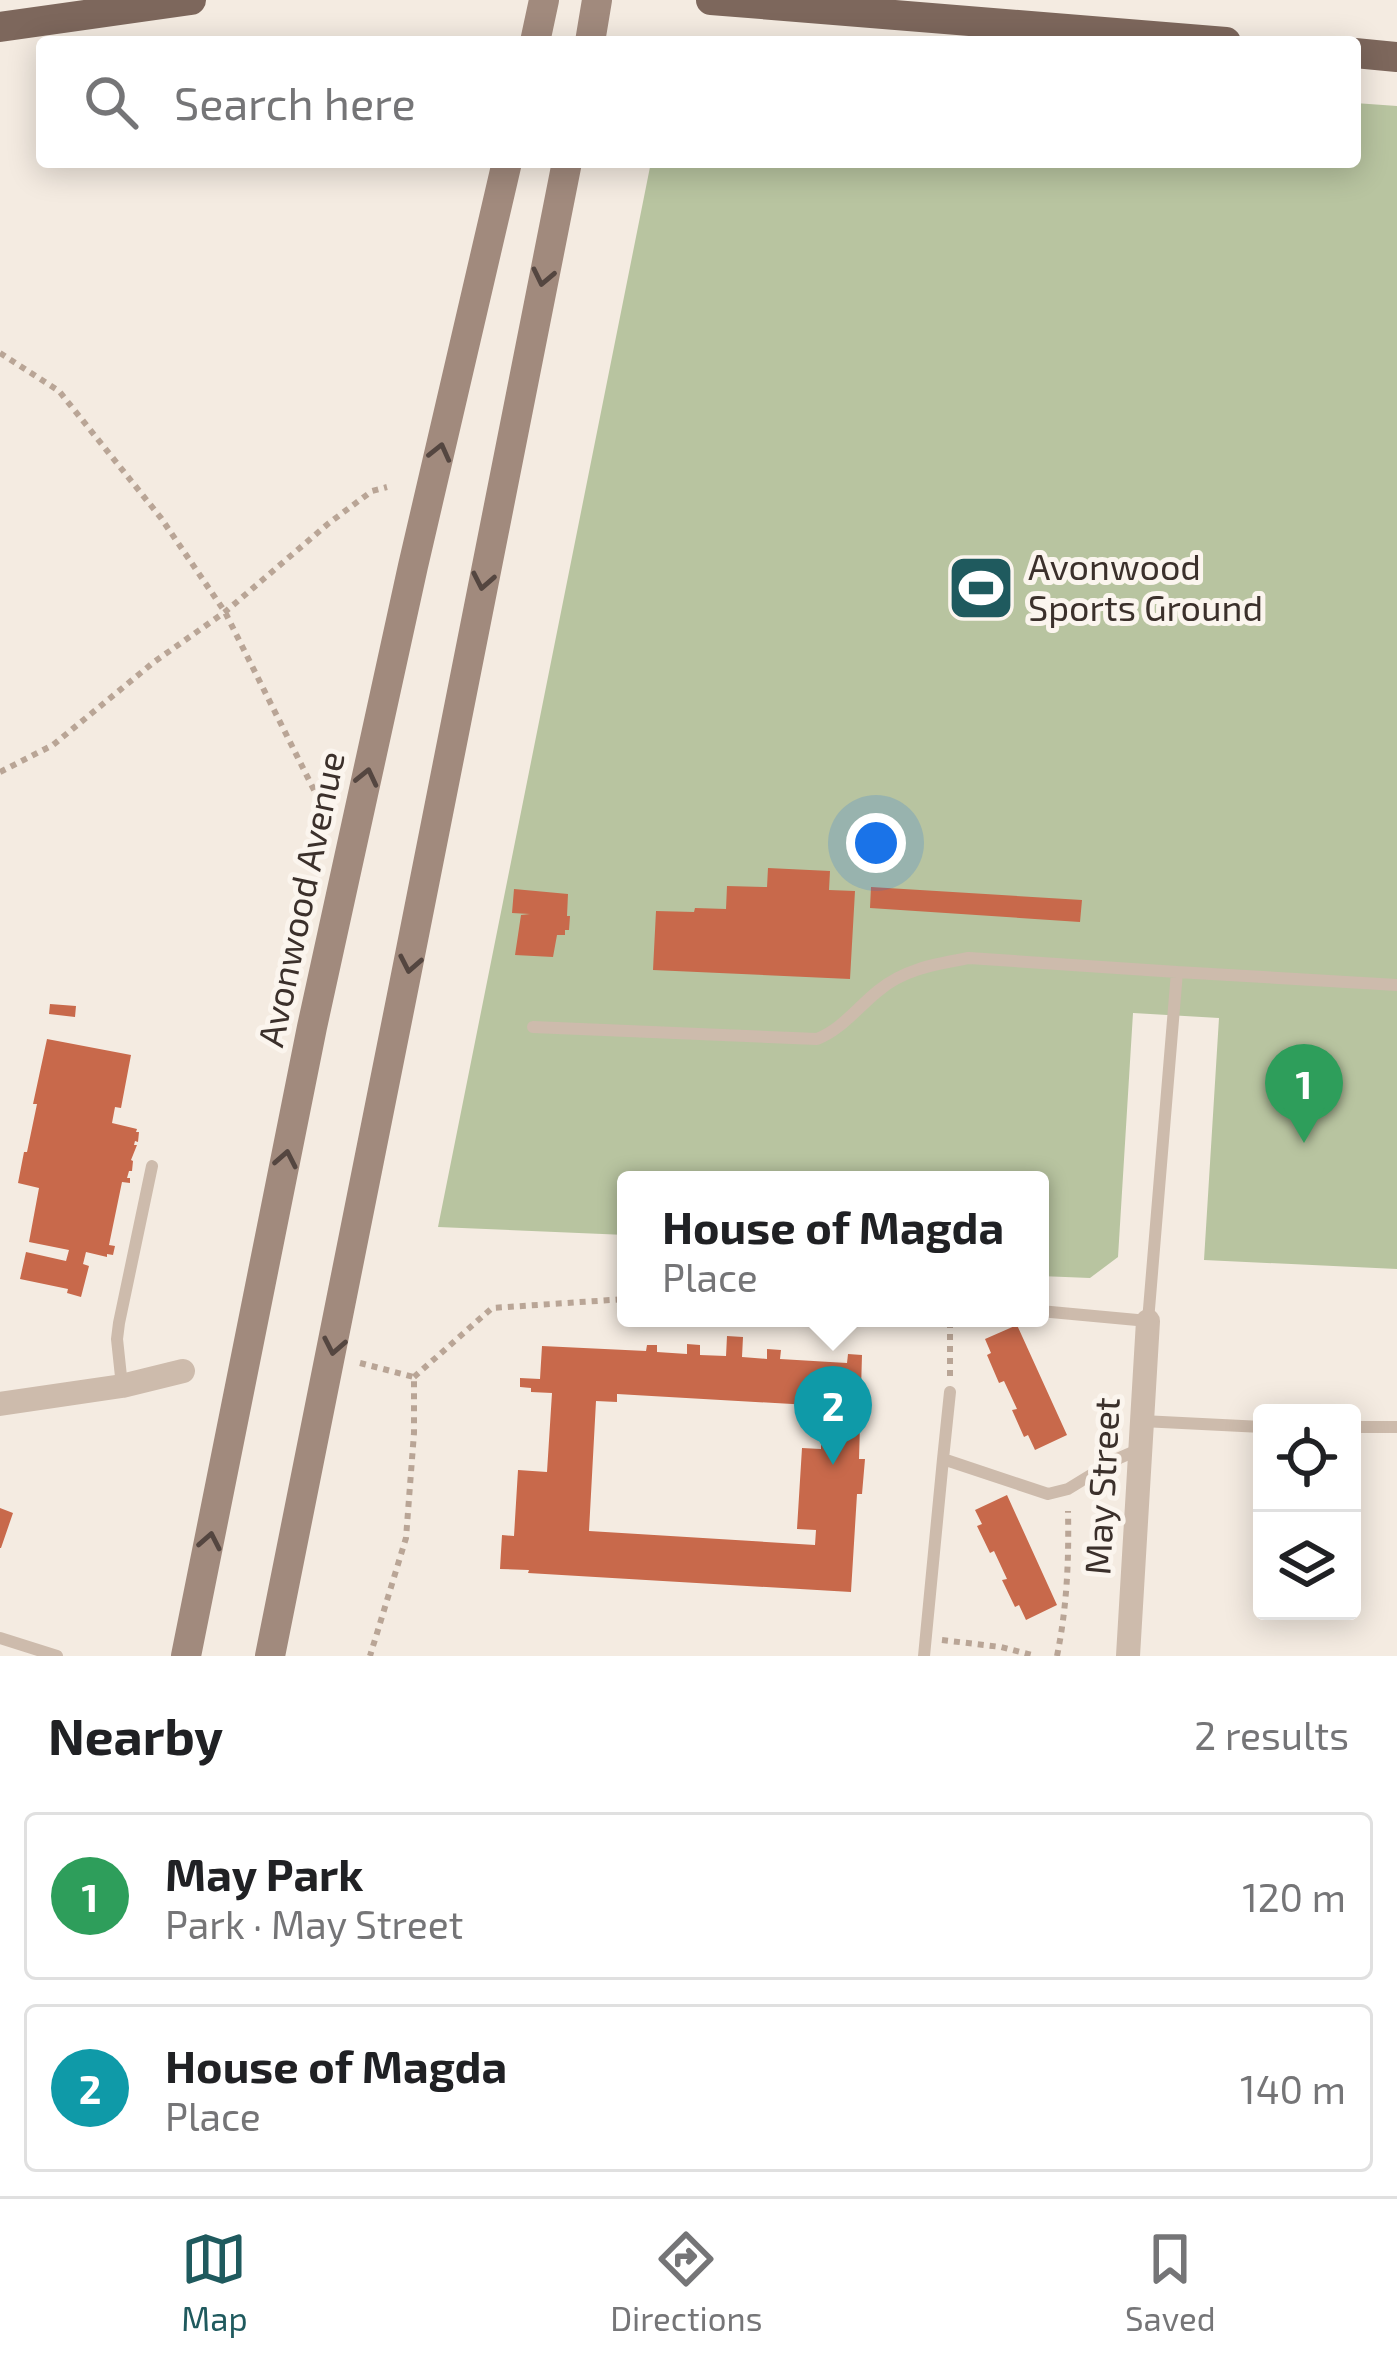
<!DOCTYPE html>
<html lang="en">
<head>
<meta charset="utf-8">
<style>
  :root { --surface:#fff; --page:#f2f2f2; --text:#202124; --muted:#757577; --line:#e0e0e0; --accent:#1f5a5e }
  body { margin:0; font-family:"Exo 2",sans-serif; background:var(--page); color:var(--text) }
  .controls { position:absolute; right:36px; bottom:36px; display:grid; overflow:hidden; border-radius:12px; box-shadow:0 6px 30px #0003 }
  .controls button { width:108px; height:108px; display:grid; place-items:center; padding:0; border:0; border-bottom:3px solid var(--line); background:var(--surface); color:var(--text); font:60px sans-serif }
  .you { position:absolute; left:876px; top:843px; width:42px; height:42px; margin:-30px; border:9px solid #fff; border-radius:50%; background:#1a73e8; box-shadow:0 0 0 18px #1a73e833 }
  .badge { display:grid; place-items:center; width:78px; height:78px; border-radius:50%; background:var(--accent); color:#fff; font-size:39px; font-weight:700 }
  .pin { position:absolute; translate:-50% -99px; filter:drop-shadow(0 3px 6px #0008) }
  .pin::after { content:''; position:absolute; top:63px; width:42px; height:36px; background:inherit; clip-path:polygon(0 0,100% 0,50% 100%) }
  .popup { position:absolute; left:617px; top:1171px; width:432px; height:156px; box-sizing:border-box; display:grid; place-content:center; border-radius:12px; background:var(--surface); filter:drop-shadow(0 3px 9px #0005); font-size:39px; white-space:nowrap; color:var(--muted) }
  .popup b { font-size:45px; color:var(--text) }
  .popup::after { content:''; position:absolute; left:50%; top:100%; margin-left:-24px; border:24px solid transparent; border-top-color:var(--surface) }
  .list { margin:0; padding:0; list-style:none }
  h2 { display:flex; justify-content:space-between; align-items:center; height:156px; margin:0; padding:0 48px; font-size:51px }
  h2 small { font-size:39px; font-weight:400; color:var(--muted) }
  .list li { display:grid; grid-template-columns:78px 1fr auto; gap:36px; align-items:center; box-sizing:border-box; height:168px; margin:0 24px 24px; padding:0 24px; border:3px solid var(--line); border-radius:12px }
  .list b { display:block; font-size:45px; white-space:nowrap }
  .list p { margin:0; font-size:39px; white-space:nowrap; color:var(--muted) }
  .list em { font-size:39px; font-style:normal; color:var(--muted) }
  .icon { flex:none; width:66px; height:66px; fill:none; stroke:currentColor; stroke-width:2; stroke-linecap:round; stroke-linejoin:round }
  .map { position:relative; flex:none; width:1397px; height:1656px; overflow:hidden }
  .search { position:absolute; background:var(--surface); box-shadow:0 6px 30px #0003; left:36px; right:36px; top:36px; height:132px; display:flex; align-items:center; gap:30px; box-sizing:border-box; padding:0 42px; border-radius:12px; color:var(--muted); font-size:45px }
  .sheet { height:540px; background:var(--surface) }
  nav { display:flex; justify-content:space-around; align-items:center; box-sizing:border-box; height:168px; border-top:3px solid var(--line); background:var(--surface); font-size:33px; color:var(--muted) }
  nav a { display:grid; justify-items:center; gap:6px }
  nav .on { color:var(--accent) }
  .map>svg:first-child { display:block }
  .green { fill:#b8c4a0 }
  .building { fill:#c8694b; fill-rule:evenodd }
  .lines { fill:none; stroke-linecap:round; stroke-linejoin:round }
  .path { stroke:#b9a596; stroke-width:6; stroke-dasharray:6 6; stroke-linecap:butt }
  .service { stroke:#cdbbac; stroke-width:12 }
  .minor { stroke:#cdbbac; stroke-width:24 }
  .secondary { stroke:#a18a7d; stroke-width:30 }
  .primary { stroke:#7d675c; stroke-width:30 }
  .oneway { stroke:#544640 }
  .labels { text-anchor:middle; stroke-width:10; stroke-linejoin:round; paint-order:stroke }
  .poi-label { font-size:36px; fill:#3b302b; stroke:#fbf5ee; text-anchor:start }
  .street-label { font-size:36px; fill:#3b302b; stroke:#fbf5ee }
</style>
</head>
<body>
<div class="map">
<svg width="1397" height="1656" viewBox="0 0 1397 1656">
  <rect width="100%" height="100%" fill="#f4ebe1"/>
  <path class="green" d="M1355,103L1397,106V1269L1204,1260L1219,1018L1133,1013L1118,1257L1090,1278L1040,1276V1180H626V1235L438,1227L651,162H1355Z"/>
  <path class="building" d="M768,868L830,871L829,890L855,891L850,979L653,970L656,911L694,912L695,908L726,909L727,886L767,887Z
    M871,887L1082,900L1080,922L870,908Z
    M514,889L568,894L567,916H570L569,930H565V935H557L553,957L515,955L521,915L530,914L512,913Z
    M50,1004L76,1006L75,1017L49,1014Z
    M47,1039L131,1055L121,1108L115,1107L112,1123L137,1129L136,1132H139L138,1142L135,1141L134,1145H137L131,1160L133,1161L132,1171H129L127,1178H130V1183L122,1182L109,1245L115,1246L113,1255L107,1254V1257L86,1252L83,1264L89,1266L81,1297L67,1293L68,1289L20,1279L26,1252L66,1261L69,1250L29,1242L39,1188L18,1183L24,1152H27L37,1104H33Z
    M1017,1325L1067,1435L1035,1450L1028,1435L1024,1437L1012,1410L1017,1409L1004,1381L999,1383L987,1355L991,1353L985,1339Z
    M727,1336L743,1337L742,1357L767,1359V1349L781,1350L780,1359L847,1363L848,1354L862,1355L859,1459H865L862,1494H857L851,1592L528,1573L529,1570L500,1569L502,1535L514,1536L518,1470L547,1472L552,1393L531,1392V1388L520,1387V1378L540,1379L542,1346L646,1351L647,1345H657V1352L687,1354V1344L700,1345V1355L726,1356ZM617,1394L827,1406L825,1446L821,1445V1449L802,1448L797,1529L816,1530L815,1545L589,1531L596,1401L617,1402Z
    M1007,1495L1057,1605L1026,1620L1019,1605L1015,1607L1002,1580L1007,1579L994,1551L990,1553L977,1526L982,1524L975,1510Z
    M0,1508L13,1513L1,1548H0Z"/>
  <g class="lines">
    <path class="path" d="M726,42L733,37
      M0,353L59,391L161,518L225,612L323,808
      M0,772L53,745L154,662L225,612L329,523L372,491L387,487
      M360,1363L414,1377V1433L406,1538L370,1656
      M950,1376V1318
      M414,1377L492,1308L626,1299
      M942,1640L1001,1647L1036,1656
      M1057,1656C1067,1607 1069,1560 1068,1511"/>
    <path class="service" d="M1177,972L1397,985
      M533,1027L817,1039C842,1029 857,1008 878,991C904,969 936,964 969,958L1177,972L1148,1321L1040,1311
      M122,1386L117,1339L119,1323L152,1166
      M1142,1421L1262,1427
      M1352,1427H1397
      M943,1459L950,1392
      M0,1638L57,1656
      M924,1656L943,1459L1048,1494L1068,1489L1117,1459L1140,1449"/>
    <path class="minor" d="M0,1404L122,1386L183,1371
      M1128,1656L1148,1321"/>
    <path class="secondary" d="M535,42L544,0
      M590,42L597,0
      M186,1656L312,1027L413,566L507,162
      M270,1656C373,1159 465,659 567,162"/>
    <path class="primary" d="M711,0L1226,42
      M0,27L191,0
      M1355,53L1397,57"/>
  </g>
  <defs><path id="oneway-chevron" d="M-2-3.5L2.5 0L-2 3.5" fill="none" stroke-width="1.6" stroke-linecap="round" stroke-linejoin="round" transform="scale(3)"/></defs>
  <g class="oneway">
    <use href="#oneway-chevron" transform="translate(543 277) rotate(102)"/>
    <use href="#oneway-chevron" transform="translate(440 452) rotate(-76)"/>
    <use href="#oneway-chevron" transform="translate(483 581) rotate(101)"/>
    <use href="#oneway-chevron" transform="translate(367 777) rotate(-77)"/>
    <use href="#oneway-chevron" transform="translate(410 964) rotate(101)"/>
    <use href="#oneway-chevron" transform="translate(286 1159) rotate(-79)"/>
    <use href="#oneway-chevron" transform="translate(334 1346) rotate(101)"/>
    <use href="#oneway-chevron" transform="translate(210 1541) rotate(-79)"/>
  </g>
  <defs>
    <symbol id="stadium-square" viewBox="-11 -11 22 22"><rect x="-9" y="-9" width="18" height="18" rx="4" fill="#1f5a5e" stroke="#fbf5ee"/><path d="M0-5a6.5 5 0 1 0 0 10a6.5 5 0 1 0 0-10ZM-3.5-1.8h7v3.6h-7Z" fill="#fff"/></symbol>
  </defs>
  <g fill-rule="evenodd">
    <use href="#stadium-square" x="943" y="550" width="76" height="76"/>
  </g>
  <g class="labels">
    <g class="poi-label">
      <text x="1028" y="580">Avonwood<tspan x="1028" dy="41">Sports Ground</tspan></text>
    </g>
    <g class="street-label">
      <text transform="translate(301 899) rotate(-78)" y="13">Avonwood Avenue</text>
      <text transform="translate(1102 1486) rotate(-87)" y="13">May Street</text>
    </g>
  </g>
</svg>
<div class="controls">
<button><svg class="icon" aria-label="locate" viewBox="0 0 24 24"><circle cx="12" cy="12" r="6"/><path d="M12 2v4M12 18v4M2 12h4M18 12h4"/></svg></button>
<button><svg class="icon" aria-label="layers" viewBox="0 0 24 24"><path d="M12 4l9 5-9 5-9-5zM3 14l9 5 9-5"/></svg></button>
</div>
<div class="you"></div>
<div class="pin badge" style="left:1304px;top:1143px;background:#2e9e5b">1</div>
<div class="pin badge" style="left:833px;top:1465px;background:#0f9aa8">2</div>
<div class="popup"><b>House of Magda</b>Place</div>
<div class="search"><svg class="icon" aria-label="search" viewBox="0 0 24 24"><circle cx="10" cy="10" r="6"/><path d="M15 15l6 6"/></svg>Search here</div>
</div>
<section class="sheet">
<h2>Nearby<small>2 results</small></h2>
<ul class="list">
<li><span class="badge" style="background:#2e9e5b">1</span><div><b>May Park</b><p>Park · May Street</p></div><em>120 m</em></li>
<li><span class="badge" style="background:#0f9aa8">2</span><div><b>House of Magda</b><p>Place</p></div><em>140 m</em></li>
</ul>
</section>
<nav>
<a class="on"><svg class="icon" aria-label="map" viewBox="0 0 24 24"><path d="M3 6l6-2 6 2 6-2v14l-6 2-6-2-6 2zM9 4v14M15 6v14"/></svg>Map</a>
<a><svg class="icon" aria-label="directions" viewBox="0 0 24 24"><path d="M12 3l9 9-9 9-9-9zM9 14v-3h6M13 9l2 2-2 2"/></svg>Directions</a>
<a><svg class="icon" aria-label="saved" viewBox="0 0 24 24"><path d="M7 4h10v16l-5-4-5 4z"/></svg>Saved</a>
</nav>
</body>
</html>
